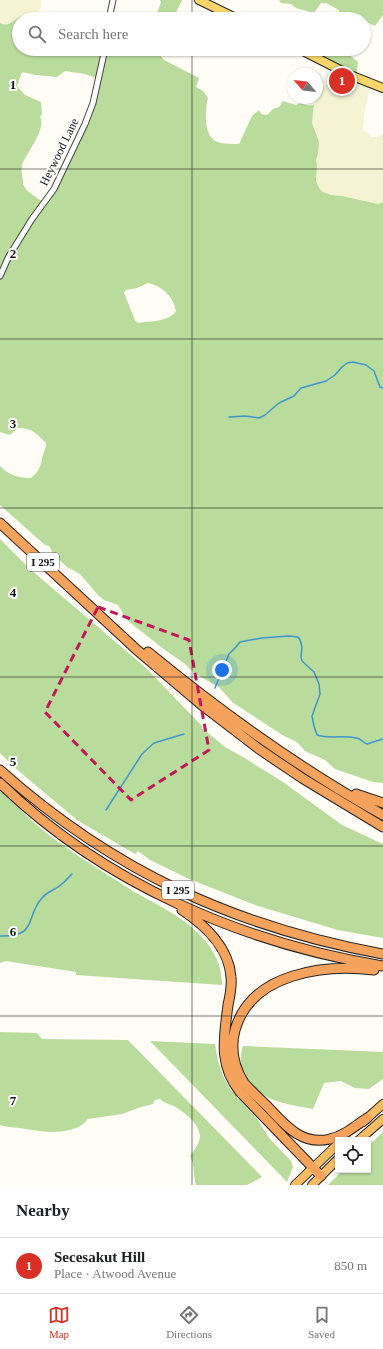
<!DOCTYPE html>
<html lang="en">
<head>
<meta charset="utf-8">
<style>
  :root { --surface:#fff; --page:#f6f6f6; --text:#202124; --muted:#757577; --line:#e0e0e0; --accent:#d93025 }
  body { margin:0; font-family:Georgia,serif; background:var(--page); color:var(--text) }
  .controls { position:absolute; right:12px; bottom:12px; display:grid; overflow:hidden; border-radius:0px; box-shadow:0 1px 3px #0004 }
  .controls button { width:36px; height:36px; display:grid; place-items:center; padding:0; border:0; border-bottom:1px solid var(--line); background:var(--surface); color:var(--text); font:20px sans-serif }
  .compass { position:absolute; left:287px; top:68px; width:36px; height:36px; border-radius:50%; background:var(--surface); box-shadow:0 1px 3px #0004; rotate:297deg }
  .you { position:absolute; left:222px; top:670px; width:14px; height:14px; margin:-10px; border:3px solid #fff; border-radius:50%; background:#1a73e8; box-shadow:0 0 0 6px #1a73e833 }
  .badge { display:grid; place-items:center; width:26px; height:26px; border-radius:50%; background:var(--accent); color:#fff; font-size:13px; font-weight:700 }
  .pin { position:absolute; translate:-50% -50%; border:2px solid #fff; box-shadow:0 1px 4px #0006 }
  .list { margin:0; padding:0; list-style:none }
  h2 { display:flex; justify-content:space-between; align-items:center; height:52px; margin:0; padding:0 16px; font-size:17px }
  h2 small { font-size:13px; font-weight:400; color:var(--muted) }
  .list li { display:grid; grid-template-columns:26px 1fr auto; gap:12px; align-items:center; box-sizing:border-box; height:56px; padding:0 16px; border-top:1px solid var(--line) }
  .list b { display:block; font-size:15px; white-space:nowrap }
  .list p { margin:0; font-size:13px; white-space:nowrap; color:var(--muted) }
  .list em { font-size:13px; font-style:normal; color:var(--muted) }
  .icon { flex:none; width:22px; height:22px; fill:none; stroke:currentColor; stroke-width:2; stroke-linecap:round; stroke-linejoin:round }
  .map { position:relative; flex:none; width:383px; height:1185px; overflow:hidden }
  .search { position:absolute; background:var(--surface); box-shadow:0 1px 3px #0004; left:12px; right:12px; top:12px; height:44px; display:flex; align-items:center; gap:10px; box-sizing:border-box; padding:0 14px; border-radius:22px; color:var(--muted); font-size:15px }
  .sheet { height:108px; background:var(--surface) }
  nav { display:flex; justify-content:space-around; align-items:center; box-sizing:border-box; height:56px; border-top:1px solid var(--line); background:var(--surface); font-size:11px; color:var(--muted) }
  nav a { display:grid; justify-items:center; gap:2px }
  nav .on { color:var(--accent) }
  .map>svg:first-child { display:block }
  .farmland { fill:#f6f3d4 }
  .forest { fill:#b9dc9c; fill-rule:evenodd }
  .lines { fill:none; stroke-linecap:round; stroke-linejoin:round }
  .stream { stroke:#3f96cf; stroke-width:1.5 }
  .minor-casing { stroke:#444; stroke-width:7 }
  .primary-casing { stroke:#222; stroke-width:10 }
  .trunk-casing { stroke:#222; stroke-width:10 }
  .motorway-casing { stroke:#222; stroke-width:11 }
  .minor { stroke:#fff; stroke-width:5 }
  .primary { stroke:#f9d66b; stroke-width:8 }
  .trunk { stroke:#f7bc64; stroke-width:8 }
  .motorway { stroke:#f5a25d; stroke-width:9 }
  .marked { fill:none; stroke:#c2185b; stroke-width:3; stroke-dasharray:8 5; stroke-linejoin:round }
  .grid { fill:none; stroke:#111; stroke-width:1; stroke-opacity:0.55 }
  .labels { text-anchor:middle; stroke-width:4; stroke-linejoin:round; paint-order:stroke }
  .shield { fill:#fff; stroke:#585858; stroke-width:1 }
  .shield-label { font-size:11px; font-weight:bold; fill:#111 }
  .street-label { font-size:12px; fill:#111; stroke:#fff }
  .grid-label { font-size:13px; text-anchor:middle; font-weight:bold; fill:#111; stroke:#fff; stroke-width:4; stroke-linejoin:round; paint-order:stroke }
</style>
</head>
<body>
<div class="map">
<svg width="383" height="1185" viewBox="0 0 383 1185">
  <rect width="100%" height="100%" fill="#fffdf5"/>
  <path class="farmland" d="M0,0H41V6L38,13L29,17H19L14,22L3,24L0,23Z
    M352,75L371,83L364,115L363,130L368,133L371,137H378L383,133V202L379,204L342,196L331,195L323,192L319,188L316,181L317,165L316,160L318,154L312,123L314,104L322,90L323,86L327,84L333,78L337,80L342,81L345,77L344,81L347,83Z"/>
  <path class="forest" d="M160,0H182L173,19H155L161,2Z
    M279,0H383V15L375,26C366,23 361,15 350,15L347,18L343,17H338L339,10L326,3H321L314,13L296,8L291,4L281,3Z
    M32,16L35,19H19V49H85L86,53C91,54 98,53 104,54V49H159L158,53L164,60L199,78L196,87L203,91L208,98C205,110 203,136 217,142C224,144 232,144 239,144L252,116L259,110L261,114L267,115L273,109L279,107L283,101L296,105L300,103C306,105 309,107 314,104L312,123L319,142L318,154L316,160L317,165L316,181L319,188L323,192L331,195L342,196L378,204L383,202V783L373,782L335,769L325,760L305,751L297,742L284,736L232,702L220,688L194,673L184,663L165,650L127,620L118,605L104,600L98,595L80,574L67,567L54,555L49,546L45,545L0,505V466C9,475 18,478 31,478C38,472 40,468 42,459C43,453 46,449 46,443C36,433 32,428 18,428L10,435L0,432V23C9,27 12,21 19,17C22,15 28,17 32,16ZM65,71L85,74L96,78L89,112L52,191L43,202C37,197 27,193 24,186C22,182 24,184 23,180C22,175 21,170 22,165C26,153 47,129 40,117L42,114L41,102L25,95L17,86L22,72L36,75L57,77ZM148,283C162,286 174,297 176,311C169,322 150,321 138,323L135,320L124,293L126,290L137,288Z
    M319,49H340L345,51L358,62L356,77L315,56Z
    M0,539L30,569L145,667L202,726V728L225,747L243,757L283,782L342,825L383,844V938L338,930L258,906L189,879L150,860L138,851L135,854L77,820L14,767L0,753Z
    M0,790C16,805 32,822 49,835C74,854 102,871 128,888C152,903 181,914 201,936C214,950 222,965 222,985L76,975V972L6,961L0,963Z
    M0,1032L37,1033L42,1039L128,1040L262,1177L247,1185H196C193,1175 195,1165 190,1156C193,1151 200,1144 200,1136C199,1123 184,1112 174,1106C169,1104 164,1103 160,1099L155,1100L153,1104L141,1107L122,1114L88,1119C73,1138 39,1131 19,1128C12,1127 6,1127 0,1125Z
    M150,1041L215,1044L218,1061L223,1076L230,1089L258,1120L269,1138L291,1161L293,1167L287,1182Z
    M243,1046L383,1052V1079L369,1089L355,1088L341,1081L324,1083L313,1109C297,1106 275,1103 262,1094C256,1091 251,1084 247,1078C240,1066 239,1060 243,1046Z
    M383,1132V1185H328L343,1170H368V1146Z"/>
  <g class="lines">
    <path class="stream" d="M229,417L245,416L259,418L265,415L279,403L294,396L301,388L326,381L335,375L342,367L347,363L353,362L366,365L374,371L380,387L383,388
      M215,688L229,654L236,647L240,642L262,638L289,636L298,637L300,640L302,647L301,657L302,661L314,672L319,684L320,694L312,716L314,726L317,735C329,739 343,735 356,738C361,738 363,743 367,744L383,739
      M106,810L142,754L154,743L184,734
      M0,936C39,937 25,916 42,898C47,892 52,891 58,887C63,884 67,879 72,874"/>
    <defs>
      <path id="minor" d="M109,19L113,0
        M0,276L9,256L32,219L54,189L85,124L93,103L105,49"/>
      <path id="primary" d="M199,0L238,19
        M299,49L350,75L383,88"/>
      <path id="trunk" d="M363,1122L383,1104
        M359,1140L383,1119
        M295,1185L338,1144
        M312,1185L338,1159"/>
      <path id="motorway" d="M0,523L137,650L203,706L259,749L302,778L383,827
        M148,652C221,712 300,769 383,815
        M0,770C113,871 235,927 383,954
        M0,783C103,883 242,943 383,966
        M356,794L383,803
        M182,910C205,925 229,948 231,977C232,986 230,996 228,1005C224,1038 218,1064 240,1092L321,1176
        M367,1118C355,1126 344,1136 330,1139C302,1146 285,1125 268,1107C260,1099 251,1091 244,1083C234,1067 230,1049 235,1030C251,973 324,964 374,970"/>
    </defs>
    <use href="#minor" class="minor-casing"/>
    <use href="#primary" class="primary-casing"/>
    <use href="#trunk" class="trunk-casing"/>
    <use href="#motorway" class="motorway-casing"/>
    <use href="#minor" class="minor"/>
    <use href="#primary" class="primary"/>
    <use href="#trunk" class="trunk"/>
    <use href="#motorway" class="motorway"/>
  </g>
  <path class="marked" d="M98,607L189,640L209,750L131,800L45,712Z"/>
  <path class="grid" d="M192,0V19M192,49V1185M0,169H383M0,339H383M0,508H383M0,677H383M0,846H383M0,1016H383"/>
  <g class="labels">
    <g class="shield">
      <rect x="27" y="553" width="32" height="18" rx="3"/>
      <rect x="162" y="881" width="32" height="18" rx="3"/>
    </g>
    <g class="shield-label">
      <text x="43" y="566">I 295</text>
      <text x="178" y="894">I 295</text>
    </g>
    <g class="street-label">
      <text transform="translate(59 152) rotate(-64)" y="4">Heywood Lane</text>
    </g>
  </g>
  <g class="grid-label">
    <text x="13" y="89">1</text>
    <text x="13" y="258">2</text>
    <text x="13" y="428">3</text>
    <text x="13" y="597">4</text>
    <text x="13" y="766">5</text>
    <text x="13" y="936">6</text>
    <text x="13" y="1105">7</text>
  </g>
</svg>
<div class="controls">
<button><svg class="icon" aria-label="locate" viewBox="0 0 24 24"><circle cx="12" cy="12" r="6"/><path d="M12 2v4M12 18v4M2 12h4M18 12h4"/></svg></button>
</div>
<svg class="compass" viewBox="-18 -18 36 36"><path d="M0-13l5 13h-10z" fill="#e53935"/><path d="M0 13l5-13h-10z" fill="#757577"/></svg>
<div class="you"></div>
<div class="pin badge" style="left:342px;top:81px">1</div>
<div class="search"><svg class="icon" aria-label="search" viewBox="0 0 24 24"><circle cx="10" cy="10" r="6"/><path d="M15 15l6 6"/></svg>Search here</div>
</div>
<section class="sheet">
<h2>Nearby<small></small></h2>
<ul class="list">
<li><span class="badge">1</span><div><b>Secesakut Hill</b><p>Place · Atwood Avenue</p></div><em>850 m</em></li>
</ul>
</section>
<nav>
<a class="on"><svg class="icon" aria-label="map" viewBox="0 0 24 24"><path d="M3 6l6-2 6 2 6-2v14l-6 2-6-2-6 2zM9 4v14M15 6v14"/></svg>Map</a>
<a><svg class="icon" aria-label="directions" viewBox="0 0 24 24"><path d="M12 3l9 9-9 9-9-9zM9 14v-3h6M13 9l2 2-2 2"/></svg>Directions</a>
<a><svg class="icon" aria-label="saved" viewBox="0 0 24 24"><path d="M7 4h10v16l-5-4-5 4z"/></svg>Saved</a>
</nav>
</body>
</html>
